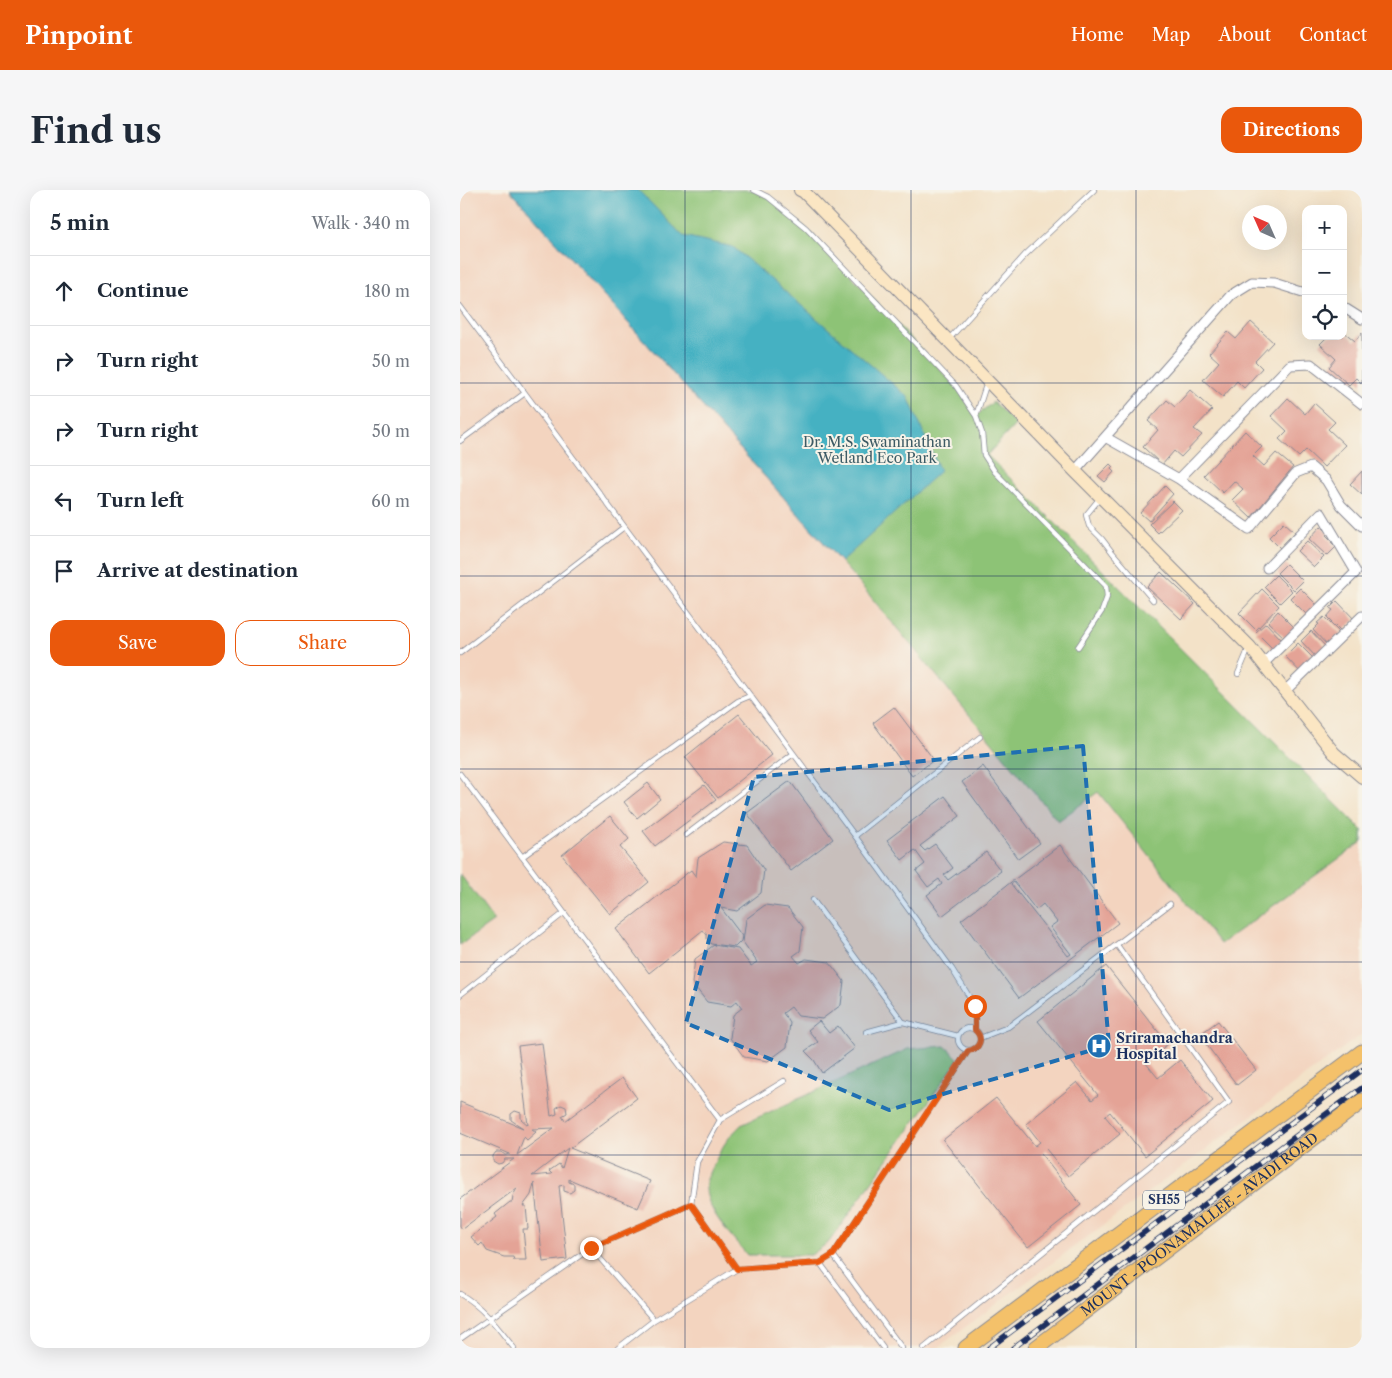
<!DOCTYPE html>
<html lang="en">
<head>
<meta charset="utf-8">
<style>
  :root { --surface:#fff; --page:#f6f6f7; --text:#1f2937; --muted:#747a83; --line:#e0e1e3; --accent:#ea580c }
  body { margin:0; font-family:"Libre Caslon Text",serif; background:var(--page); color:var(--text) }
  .controls { position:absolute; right:15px; top:15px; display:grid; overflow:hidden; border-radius:10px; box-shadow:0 5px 20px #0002 }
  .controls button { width:45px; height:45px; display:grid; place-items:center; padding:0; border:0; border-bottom:1px solid var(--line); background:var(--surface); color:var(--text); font:25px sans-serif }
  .compass { position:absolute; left:782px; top:15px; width:45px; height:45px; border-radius:50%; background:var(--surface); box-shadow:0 5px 20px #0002; rotate:315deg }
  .stop { position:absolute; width:15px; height:15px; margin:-11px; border:4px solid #ea580c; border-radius:50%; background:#fff }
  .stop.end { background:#ea580c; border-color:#fff; box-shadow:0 1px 5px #0008 }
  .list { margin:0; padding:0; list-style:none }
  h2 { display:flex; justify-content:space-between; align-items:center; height:65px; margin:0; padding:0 20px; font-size:21px }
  h2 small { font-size:16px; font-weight:400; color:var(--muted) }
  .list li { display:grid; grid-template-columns:32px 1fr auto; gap:15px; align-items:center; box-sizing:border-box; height:70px; padding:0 20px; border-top:1px solid var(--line) }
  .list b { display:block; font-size:19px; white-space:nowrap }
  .list em { font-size:16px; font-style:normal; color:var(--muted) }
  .actions { display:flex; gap:10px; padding:15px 20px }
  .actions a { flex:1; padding:11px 0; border:1px solid var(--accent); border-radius:15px; text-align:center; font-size:18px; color:var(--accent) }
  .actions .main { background:var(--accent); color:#fff }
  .icon { flex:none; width:28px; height:28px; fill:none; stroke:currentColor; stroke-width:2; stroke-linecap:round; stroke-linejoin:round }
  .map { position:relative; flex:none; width:902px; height:1158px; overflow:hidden; border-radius:15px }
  header { display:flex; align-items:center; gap:30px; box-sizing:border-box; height:70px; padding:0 25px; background:var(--accent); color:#fff }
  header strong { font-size:24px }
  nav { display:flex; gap:28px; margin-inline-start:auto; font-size:18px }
  .intro { display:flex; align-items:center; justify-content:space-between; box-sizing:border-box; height:120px; padding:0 30px }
  h1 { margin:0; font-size:35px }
  .button { padding:12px 22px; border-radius:15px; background:var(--accent); color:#fff; font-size:18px; font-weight:700 }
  main { display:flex; gap:30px; padding:0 30px }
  aside { flex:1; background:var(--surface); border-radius:15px; box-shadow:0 5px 20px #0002 }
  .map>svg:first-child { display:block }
  .built { fill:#f3d4bf }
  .green { fill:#8dc376; stroke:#54796a }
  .water { fill:#44b1c2; stroke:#307090 }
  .building { fill:#e4a396; fill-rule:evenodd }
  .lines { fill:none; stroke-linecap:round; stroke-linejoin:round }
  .lane-casing { stroke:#878893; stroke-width:6 }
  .street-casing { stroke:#878893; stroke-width:11 }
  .secondary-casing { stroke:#878893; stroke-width:14 }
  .primary-casing { stroke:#878893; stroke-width:17 }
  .lane { stroke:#fff; stroke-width:4.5 }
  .street { stroke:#fff; stroke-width:9 }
  .secondary { stroke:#fbe6c3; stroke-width:12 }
  .primary { stroke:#f4c16a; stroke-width:15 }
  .rail-casing { stroke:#1b2f5e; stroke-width:5.5 }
  .rail { stroke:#f7f3e8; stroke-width:4; stroke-dasharray:11; stroke-linecap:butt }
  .route { stroke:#ea580c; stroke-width:6 }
  .marked { fill:#1f6fb2; fill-opacity:0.2; stroke:#1f6fb2; stroke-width:4; stroke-dasharray:10 6; stroke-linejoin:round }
  .grid { fill:none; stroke:#1b2f5e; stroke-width:1; stroke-opacity:0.55 }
  .labels { text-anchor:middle; stroke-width:4; stroke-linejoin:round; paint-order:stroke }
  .shield { fill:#f7f3e8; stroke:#5d6a87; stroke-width:1 }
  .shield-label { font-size:12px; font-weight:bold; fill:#1b2f5e }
  .park-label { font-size:14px; fill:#3d5b65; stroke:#f7f3e8 }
  .poi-label { font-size:14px; font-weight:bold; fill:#1b2f5e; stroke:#f7f3e8; text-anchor:start }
  .street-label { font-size:14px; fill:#1b2f5e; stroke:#f7f3e8 }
</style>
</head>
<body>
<header>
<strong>Pinpoint</strong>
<nav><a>Home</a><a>Map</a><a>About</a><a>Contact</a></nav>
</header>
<div class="intro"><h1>Find us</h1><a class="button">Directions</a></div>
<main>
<aside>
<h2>5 min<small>Walk · 340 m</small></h2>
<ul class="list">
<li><svg class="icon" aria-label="ahead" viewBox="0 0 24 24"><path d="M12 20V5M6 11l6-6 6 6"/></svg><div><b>Continue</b></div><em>180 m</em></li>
<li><svg class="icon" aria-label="right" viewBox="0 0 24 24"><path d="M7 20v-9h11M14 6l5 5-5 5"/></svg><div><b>Turn right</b></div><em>50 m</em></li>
<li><svg class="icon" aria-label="right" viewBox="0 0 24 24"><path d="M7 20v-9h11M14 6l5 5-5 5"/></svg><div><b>Turn right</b></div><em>50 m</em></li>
<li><svg class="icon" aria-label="left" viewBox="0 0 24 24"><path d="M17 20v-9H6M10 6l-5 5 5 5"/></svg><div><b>Turn left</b></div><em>60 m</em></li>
<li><svg class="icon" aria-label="arrive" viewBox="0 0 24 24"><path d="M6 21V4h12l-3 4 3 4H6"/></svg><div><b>Arrive at destination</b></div></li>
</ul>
<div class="actions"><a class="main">Save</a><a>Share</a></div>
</aside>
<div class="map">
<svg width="902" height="1158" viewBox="0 0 902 1158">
  <rect width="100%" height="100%" fill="#f7f3e8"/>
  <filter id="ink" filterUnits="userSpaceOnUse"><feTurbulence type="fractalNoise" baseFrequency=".02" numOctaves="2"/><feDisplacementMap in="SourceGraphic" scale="10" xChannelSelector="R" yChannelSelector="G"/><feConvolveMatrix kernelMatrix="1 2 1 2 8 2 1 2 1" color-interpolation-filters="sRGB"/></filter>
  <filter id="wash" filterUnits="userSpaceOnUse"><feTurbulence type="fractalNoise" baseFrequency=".0096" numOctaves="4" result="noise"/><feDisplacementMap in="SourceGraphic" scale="20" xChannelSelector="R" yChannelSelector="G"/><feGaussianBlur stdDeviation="1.12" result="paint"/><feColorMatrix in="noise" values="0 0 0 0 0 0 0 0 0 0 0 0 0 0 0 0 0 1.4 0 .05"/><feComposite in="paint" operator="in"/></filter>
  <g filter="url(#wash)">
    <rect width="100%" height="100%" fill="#f3e2c8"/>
    <path class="built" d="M0,0H50L395,388L598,631L638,602L760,754L902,652V844L477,1158H0Z"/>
    <path class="green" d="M50,0H294L308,7L346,38L496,196L516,226L533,212L556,234L527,265L902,640V652L760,754L638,602L598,631L395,388Z
      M0,684L34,731L0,755Z
      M485,856L499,869L369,1052L351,1065H287C273,1047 244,1019 246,995C247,986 251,978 256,970C264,953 268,948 281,935L448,859Z"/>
    <path class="water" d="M50,0H178L223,46L273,57L448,207L480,281L381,372Z"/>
    <g id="blocks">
      <path class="building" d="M791,132L813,152L795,171L802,178L784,198L777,191L763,207L743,190L759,172L749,163L768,142L776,149Z
        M883,141L895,151L902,143V194L896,188L889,195L869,177L876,169L860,154L868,146H883Z
        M730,200L752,220L734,239L742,245L721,267L714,261L702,275L683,257L698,240L688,231L707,210L715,217Z
        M828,208L845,224L854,213L875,232L868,239L885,255L864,277L846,260L839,267L819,249L827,241L811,226Z
        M785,241L802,257L793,266L804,276L816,263L833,277L791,328L772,310L783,299L774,291L763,303L744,285Z
        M650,274L653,277L651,279L654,282L645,292L638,286Z
        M902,281V305L890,294Z
        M705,296L713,304L689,331L680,323Z
        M713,311L722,320L698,343L689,334Z
        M824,332L835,342L820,358L809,347Z
        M861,336L868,343L866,345L872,351L871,352L876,357L867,366L849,349Z
        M847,351L864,367L854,377L837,361Z
        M826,374L843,391L834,400L817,383Z
        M701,382L735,414L721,429L687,397Z
        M816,385L832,401L820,413L804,397Z
        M840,398L857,415L847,425L830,408Z
        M802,399L819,416L796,440L779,423Z
        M877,411L895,430L882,442L867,427L873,420L870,418Z
        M818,421L835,438L825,448L808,432Z
        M864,427L881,444L868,456L853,440L859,434L857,433Z
        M806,433L822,450L813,459L796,442Z
        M851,441L866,457L856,467L841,451Z
        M838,453L856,471L842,484L825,466Z
        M434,517L474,570L452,586L413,533Z
        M279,524L312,565L258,608L225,567Z
        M523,576L580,653L558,669L502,592Z
        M330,591L373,649L331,681L287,623Z
        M188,593L200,609L177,628L164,612Z
        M244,595L256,610L195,656L183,641Z
        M485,606L500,626L460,656L465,661L475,654L493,678L484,685L488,690L526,662L541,681L482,726L467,705L482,694L479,689L468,697L456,681L465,674L455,660L442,670L427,650Z
        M150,626L169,649L160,657L189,692L150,724L102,665Z
        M263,652L287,655L304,680L301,703L277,721L261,718L282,746L281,751L275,757L251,754L247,749V745L243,740L189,783L156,739L231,680L236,687L238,668Z
        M600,655L658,733L559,808L501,730ZM554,692L576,720L583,714L597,732L590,737L611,764L608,766L551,694Z
        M305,715L328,718L343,737L340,761L333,766L339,773L346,769L369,772L384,791L381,815L362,829L338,826L331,817L323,823L330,833L327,857L308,871L284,867L270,848L273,825L282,818L277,811L271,816L247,812L232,793L235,769L254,755L278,759L291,776L297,772L283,752L286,729Z
        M646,776L708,854L685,872L698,888L720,870L753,911L685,966L650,922L645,926L660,944L608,986L586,959L581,964L621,1015L568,1057L483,950L536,908L575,956L580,952L566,934L617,892L632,910L638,905L578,831Z
        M359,831L369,843L378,836L395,858L362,883L354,870L345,861L358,852L348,840Z
        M758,831L796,880L777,895L739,845Z
        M82,853L91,926L97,924L96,918L101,915L106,917L107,923L102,926L105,931L162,888L177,908L110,958L190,991L178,1018L109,989V992L114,994V1000L110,1003L104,1001V995L99,996L107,1069L83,1072L74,993L71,1005L63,1016H66L68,1039H63L66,1070H54L53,1067H44L27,1061L22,1053L19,1056L11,1047L37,1027L35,1024L50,1012H52L53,1006L57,998L2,1039L0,1036V1009L54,969H45L42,973L38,974L33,971V966L36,962H41L45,965L50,964L0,943V912L63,938L51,930V924L55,921L61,923V929L68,935L58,856ZM94,938L57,965L64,947L67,950L76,942L72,939ZM108,958L102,978L99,974L89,981L92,984L72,986Z"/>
    </g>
  </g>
  <g filter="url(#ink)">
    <use href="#blocks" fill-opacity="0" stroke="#878893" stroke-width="1"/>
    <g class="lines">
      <defs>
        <path id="lane" d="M294,0L308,7L346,38L496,196L516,226L522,243L524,265L535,282L646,396L647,407L642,421L618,457
          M0,116L395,646L492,779L515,816V840
          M489,149L565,65L634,0
          M516,226L527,192
          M0,251L65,203
          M640,308L626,325L629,336L642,349L652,362L693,410
          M0,463L164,337
          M778,484L789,458
          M0,584L260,930
          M226,645L333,564
          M395,646L520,547
          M62,667L278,511L290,506
          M353,710L443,832
          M0,805L104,723
          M498 849a11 11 0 1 1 22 0a11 11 0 1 1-22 0Z
          M406,842L443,832L498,846
          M520,848L548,837L710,714
          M131,1058L194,1130L277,1079L360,1073L373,1065L508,861
          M373,1065L442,1158
          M360,1073L423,1158
          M277,1079L231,1014L237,972L260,930L324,891
          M0,1104C23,1117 38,1138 54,1158
          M0,1149L131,1058L231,1014
          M158,1158L194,1130
          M464,1158L769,912L657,755"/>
        <path id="street" d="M883,117L902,129
          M645,247L719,289L789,339L836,283L851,277L866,290L881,315L902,336
          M615,281L771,105L792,92L814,93L846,103
          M719,289L830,175L851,174L902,214
          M804,473L896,382L861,323L807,378
          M825,501L902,426"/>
        <path id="secondary" d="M340,0L344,2L615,281L790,457L874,563L902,587"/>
        <g id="primary">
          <path d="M506,1158L902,862"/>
          <path id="s1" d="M576,1158L902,911"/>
        </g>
      </defs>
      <use href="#lane" class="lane-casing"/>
      <use href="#street" class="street-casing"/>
      <use href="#secondary" class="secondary-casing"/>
      <use href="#primary" class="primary-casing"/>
      <use href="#lane" class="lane"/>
      <use href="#street" class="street"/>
      <use href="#secondary" class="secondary"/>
      <use href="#primary" class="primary"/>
      <defs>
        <path id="rail" d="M529,1158L902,880
          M553,1158L836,946L902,898"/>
      </defs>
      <use href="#rail" class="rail-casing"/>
      <use href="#rail" class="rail"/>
    </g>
  </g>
  <g class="lines" filter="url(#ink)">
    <path class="route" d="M131,1058L231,1014L277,1079L360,1073L373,1065L508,861C520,859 524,848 515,840V816"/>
  </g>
  <path class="marked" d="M623,556L649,855L429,920L226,833L294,587Z"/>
  <path class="grid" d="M225,0V1158M451,0V1158M676,0V1158M0,193H902M0,386H902M0,579H902M0,772H902M0,965H902"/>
  <defs>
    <symbol id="hospital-disc" viewBox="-11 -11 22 22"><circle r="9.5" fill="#1f6fb2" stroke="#f7f3e8"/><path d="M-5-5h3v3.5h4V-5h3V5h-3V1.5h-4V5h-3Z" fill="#fff"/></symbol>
  </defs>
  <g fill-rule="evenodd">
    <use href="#hospital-disc" x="625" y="842" width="28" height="28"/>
  </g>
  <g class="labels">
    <rect class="shield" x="683" y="1000.5" width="42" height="19" rx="4"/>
    <g class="shield-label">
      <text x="704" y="1014">SH55</text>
    </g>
    <g class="park-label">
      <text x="417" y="257">Dr. M.S. Swaminathan<tspan x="417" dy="16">Wetland Eco Park</tspan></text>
    </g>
    <g class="poi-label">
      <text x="656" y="853">Sriramachandra<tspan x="656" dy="16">Hospital</tspan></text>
    </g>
    <g class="street-label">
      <text dy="5" stroke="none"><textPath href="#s1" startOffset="205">MOUNT - POONAMALLEE - AVADI ROAD</textPath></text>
    </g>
  </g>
</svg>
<div class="controls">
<button>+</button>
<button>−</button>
<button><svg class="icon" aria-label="locate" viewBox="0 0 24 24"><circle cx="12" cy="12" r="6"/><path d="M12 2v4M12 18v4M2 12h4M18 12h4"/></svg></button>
</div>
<svg class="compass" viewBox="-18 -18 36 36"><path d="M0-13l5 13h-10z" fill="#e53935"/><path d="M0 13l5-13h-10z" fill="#747a83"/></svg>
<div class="stop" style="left:515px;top:816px"></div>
<div class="stop end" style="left:131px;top:1058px"></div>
</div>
</main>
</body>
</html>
